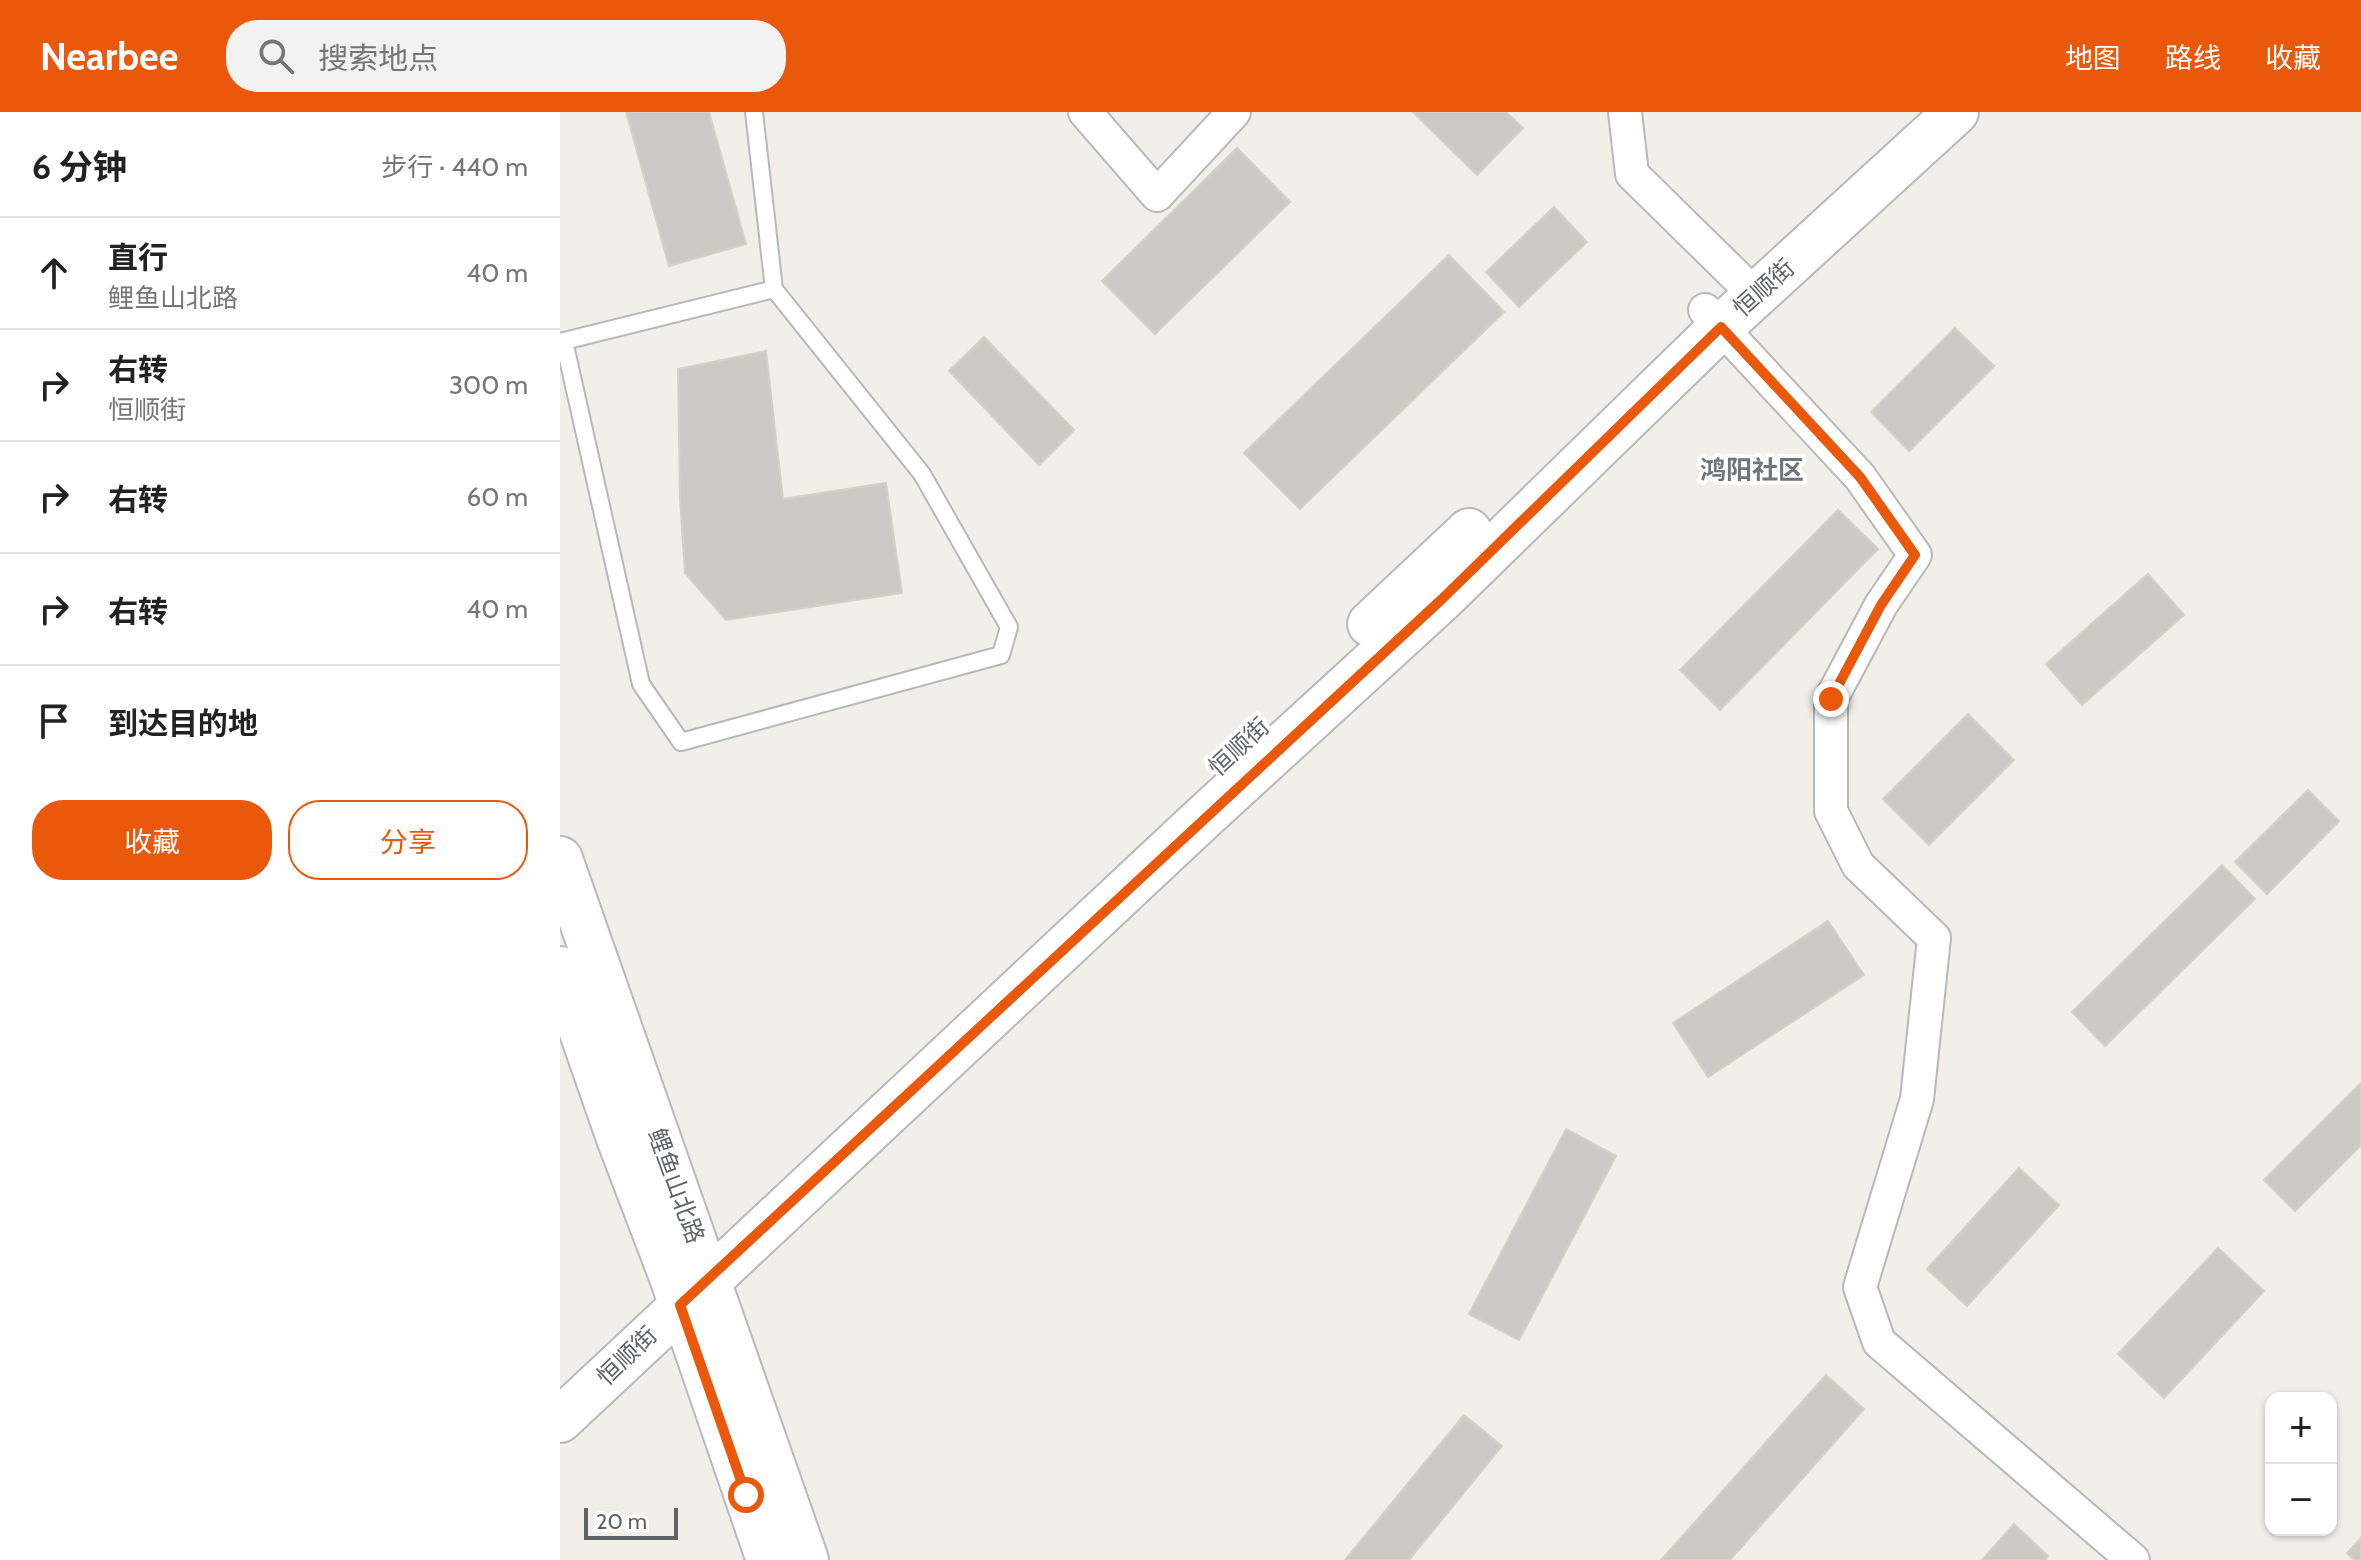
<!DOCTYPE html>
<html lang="zh">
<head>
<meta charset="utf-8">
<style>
  :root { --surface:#fff; --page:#f2f2f2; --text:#222; --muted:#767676; --line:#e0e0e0; --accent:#ea580c }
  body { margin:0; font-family:Cabin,"Noto Sans SC",sans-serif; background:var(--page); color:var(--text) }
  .controls { position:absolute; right:24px; bottom:24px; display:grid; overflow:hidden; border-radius:16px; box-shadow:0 2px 6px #0004 }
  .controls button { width:72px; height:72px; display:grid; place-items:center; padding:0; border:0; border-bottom:2px solid var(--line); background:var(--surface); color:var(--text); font:40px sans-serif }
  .scale { position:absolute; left:24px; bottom:20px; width:94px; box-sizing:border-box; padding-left:8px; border:4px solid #5f6368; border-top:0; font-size:22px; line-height:28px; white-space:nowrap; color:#5f6368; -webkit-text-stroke:6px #fff; paint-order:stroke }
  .stop { position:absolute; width:24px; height:24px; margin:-18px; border:6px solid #ea580c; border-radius:50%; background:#fff }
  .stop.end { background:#ea580c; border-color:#fff; box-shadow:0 2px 8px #0008 }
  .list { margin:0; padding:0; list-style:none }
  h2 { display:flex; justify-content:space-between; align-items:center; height:104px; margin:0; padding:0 32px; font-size:34px }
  h2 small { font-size:26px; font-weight:400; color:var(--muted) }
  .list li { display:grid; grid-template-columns:52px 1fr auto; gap:24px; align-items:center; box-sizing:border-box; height:112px; padding:0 32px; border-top:2px solid var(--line) }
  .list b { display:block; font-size:30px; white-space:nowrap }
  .list p { margin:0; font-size:26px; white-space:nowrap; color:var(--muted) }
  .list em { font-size:26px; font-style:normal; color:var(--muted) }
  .actions { display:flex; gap:16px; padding:24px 32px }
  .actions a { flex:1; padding:18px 0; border:2px solid var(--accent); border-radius:32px; text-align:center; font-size:28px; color:var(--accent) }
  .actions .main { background:var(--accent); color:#fff }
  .icon { flex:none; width:44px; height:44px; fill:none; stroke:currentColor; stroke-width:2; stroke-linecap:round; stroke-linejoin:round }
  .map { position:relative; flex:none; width:1801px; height:1448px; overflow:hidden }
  header { display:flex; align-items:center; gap:48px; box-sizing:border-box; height:112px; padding:0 40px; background:var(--accent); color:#fff }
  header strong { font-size:38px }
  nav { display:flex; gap:44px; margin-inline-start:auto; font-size:28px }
  .search { width:560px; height:72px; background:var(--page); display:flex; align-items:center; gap:20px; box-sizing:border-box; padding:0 28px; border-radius:32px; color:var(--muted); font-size:30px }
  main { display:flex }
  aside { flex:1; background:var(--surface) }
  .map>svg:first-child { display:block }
  .building { fill:#cccac5; stroke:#d6d1c6; stroke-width:2 }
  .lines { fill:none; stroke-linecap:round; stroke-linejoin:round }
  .lane-casing { stroke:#b5b8bc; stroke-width:20 }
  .street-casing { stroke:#b5b8bc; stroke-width:36 }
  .secondary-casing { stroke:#b6babf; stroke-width:48 }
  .lane { stroke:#fff; stroke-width:16 }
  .street { stroke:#fff; stroke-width:32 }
  .secondary { stroke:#fff; stroke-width:44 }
  .route { stroke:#ea580c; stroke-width:10 }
  .labels { text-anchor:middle; stroke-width:8; stroke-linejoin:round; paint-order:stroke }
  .street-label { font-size:24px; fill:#5f6368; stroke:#fff }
  .neighbourhood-label { font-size:26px; font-weight:bold; fill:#70757a; stroke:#fff }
</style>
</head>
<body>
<header>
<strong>Nearbee</strong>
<div class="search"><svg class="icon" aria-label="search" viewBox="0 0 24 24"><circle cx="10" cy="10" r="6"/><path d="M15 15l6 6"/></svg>搜索地点</div>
<nav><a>地图</a><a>路线</a><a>收藏</a></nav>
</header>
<main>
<aside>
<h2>6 分钟<small>步行 · 440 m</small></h2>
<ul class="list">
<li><svg class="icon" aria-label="ahead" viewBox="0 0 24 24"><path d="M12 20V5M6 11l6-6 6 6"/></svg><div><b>直行</b><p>鲤鱼山北路</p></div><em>40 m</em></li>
<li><svg class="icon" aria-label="right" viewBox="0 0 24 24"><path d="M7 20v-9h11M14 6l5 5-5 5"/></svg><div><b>右转</b><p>恒顺街</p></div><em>300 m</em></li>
<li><svg class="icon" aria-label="right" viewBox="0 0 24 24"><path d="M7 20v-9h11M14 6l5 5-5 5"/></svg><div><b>右转</b></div><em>60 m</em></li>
<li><svg class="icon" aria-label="right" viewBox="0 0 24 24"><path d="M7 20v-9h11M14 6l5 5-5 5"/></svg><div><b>右转</b></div><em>40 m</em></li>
<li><svg class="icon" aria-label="arrive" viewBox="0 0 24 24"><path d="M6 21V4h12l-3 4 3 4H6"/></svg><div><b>到达目的地</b></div></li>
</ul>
<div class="actions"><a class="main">收藏</a><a>分享</a></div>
</aside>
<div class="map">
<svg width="1801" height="1448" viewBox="0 0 1801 1448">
  <rect width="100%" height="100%" fill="#f1efe8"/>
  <path class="building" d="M66,0H149L186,132L109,154Z
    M853,0H946L963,16L917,63Z
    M677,36L730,90L595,222L542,169Z
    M994,95L1027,130L959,195L926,160Z
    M889,143L944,200L740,397L684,341Z
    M1395,216L1434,254L1349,339L1311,300Z
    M424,225L514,318L479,353L389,259Z
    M206,239L223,387L326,371L342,481L166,508L125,461L120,387L118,257Z
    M1278,398L1318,437L1160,598L1120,558Z
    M1588,462L1624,503L1522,593L1486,552Z
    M1408,602L1454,648L1369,733L1323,687Z
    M1748,678L1779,709L1707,782L1675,750Z
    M1662,753L1695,787L1545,934L1512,900Z
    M1268,809L1304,863L1148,965L1113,911Z
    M1801,971V1033L1735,1099L1704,1068Z
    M1006,1017L1056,1044L959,1228L909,1202Z
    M1459,1056L1499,1093L1407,1194L1367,1157Z
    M1658,1136L1704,1179L1604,1286L1558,1242Z
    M1266,1263L1304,1297L1170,1448H1101Z
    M904,1303L942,1334L849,1448H785Z
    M1454,1412L1488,1444L1485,1448H1422Z
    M1801,1426V1448H1794L1787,1441Z"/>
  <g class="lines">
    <defs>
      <path id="lane" d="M194,0L214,177
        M0,230L214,177L362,362L449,515L441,543L121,630L81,572L4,229"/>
      <path id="street" d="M525,0L597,83L674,0
        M1065,0L1072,62L1178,166
        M1145,198L1300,365L1355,443L1321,493L1271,587V699L1298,753L1374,826L1357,987L1300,1175L1319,1230L1573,1448"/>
      <path id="secondary" d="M810,512L909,419
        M0,747L246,1448
        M0,857L60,1029L112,1165L209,1448
        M0,1308L645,704L882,487L1161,215L1396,0"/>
    </defs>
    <use href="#lane" class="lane-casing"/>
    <use href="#street" class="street-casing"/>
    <use href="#secondary" class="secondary-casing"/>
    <use href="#lane" class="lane"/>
    <use href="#street" class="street"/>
    <use href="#secondary" class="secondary"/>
  </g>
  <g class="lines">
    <path class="route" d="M186,1383L120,1193L882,487L1161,215L1300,365L1355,443L1321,493L1271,587"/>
  </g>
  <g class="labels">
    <g class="street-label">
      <text transform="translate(1204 176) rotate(-42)" y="8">恒顺街</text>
      <text transform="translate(679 635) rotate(-43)" y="8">恒顺街</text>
      <text transform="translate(116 1074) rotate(70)" y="8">鲤鱼山北路</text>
      <text transform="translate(67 1244) rotate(-44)" y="8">恒顺街</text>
    </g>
    <g class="neighbourhood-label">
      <text x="1192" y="367">鸿阳社区</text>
    </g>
  </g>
</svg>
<div class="controls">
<button>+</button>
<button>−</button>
</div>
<div class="scale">20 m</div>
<div class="stop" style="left:186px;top:1383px"></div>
<div class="stop end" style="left:1271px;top:587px"></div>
</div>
</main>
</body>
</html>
